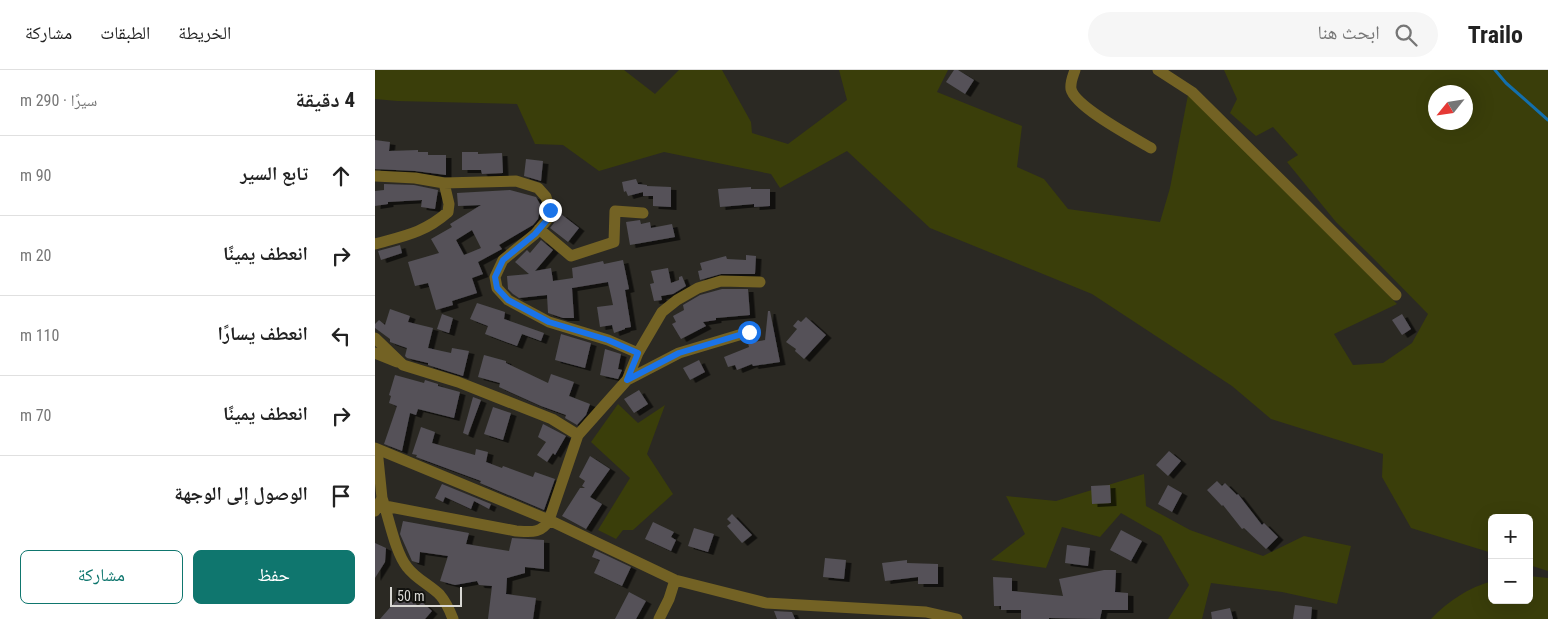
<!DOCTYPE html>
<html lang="ar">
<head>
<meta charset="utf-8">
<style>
  :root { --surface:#fff; --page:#f6f6f6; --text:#222; --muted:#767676; --line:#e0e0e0; --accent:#0f766e }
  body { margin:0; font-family:"Roboto Condensed","Noto Naskh Arabic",sans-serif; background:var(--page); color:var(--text); direction:rtl }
  .controls { position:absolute; right:15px; bottom:15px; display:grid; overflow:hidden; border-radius:8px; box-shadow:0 5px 20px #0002 }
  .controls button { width:45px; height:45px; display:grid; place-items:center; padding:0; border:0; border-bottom:1px solid var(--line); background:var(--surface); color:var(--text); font:25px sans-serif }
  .compass { position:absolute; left:1053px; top:15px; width:45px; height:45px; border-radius:50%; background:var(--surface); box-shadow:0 5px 20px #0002; rotate:240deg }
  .scale { position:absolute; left:15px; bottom:12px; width:72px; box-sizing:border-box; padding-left:5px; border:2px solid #d9d8d4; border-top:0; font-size:14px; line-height:18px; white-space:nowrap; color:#d9d8d4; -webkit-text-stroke:4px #12120f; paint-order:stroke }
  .stop { position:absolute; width:15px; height:15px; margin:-11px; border:4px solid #1a73e8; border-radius:50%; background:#fff }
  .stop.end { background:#1a73e8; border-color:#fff; box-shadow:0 1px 5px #0008 }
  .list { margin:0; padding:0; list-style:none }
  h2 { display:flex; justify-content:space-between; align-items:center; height:65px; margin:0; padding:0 20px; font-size:21px }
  h2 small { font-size:16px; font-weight:400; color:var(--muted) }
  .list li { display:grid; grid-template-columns:32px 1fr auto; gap:15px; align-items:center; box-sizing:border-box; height:80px; padding:0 20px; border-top:1px solid var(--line) }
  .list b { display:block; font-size:19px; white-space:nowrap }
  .list em { font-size:16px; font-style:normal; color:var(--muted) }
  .actions { display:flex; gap:10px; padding:15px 20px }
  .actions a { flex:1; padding:11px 0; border:1px solid var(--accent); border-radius:8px; text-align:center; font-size:18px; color:var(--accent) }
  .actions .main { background:var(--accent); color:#fff }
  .icon { flex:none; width:28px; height:28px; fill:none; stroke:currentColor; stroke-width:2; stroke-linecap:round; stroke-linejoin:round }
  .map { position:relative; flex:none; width:1173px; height:549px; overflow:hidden; direction:ltr }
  header { display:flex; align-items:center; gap:30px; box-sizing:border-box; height:70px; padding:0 25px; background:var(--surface); border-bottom:1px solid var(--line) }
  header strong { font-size:24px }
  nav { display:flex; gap:28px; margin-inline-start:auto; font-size:18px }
  .search { width:350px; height:45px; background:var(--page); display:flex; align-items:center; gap:12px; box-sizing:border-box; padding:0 18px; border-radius:28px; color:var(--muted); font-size:19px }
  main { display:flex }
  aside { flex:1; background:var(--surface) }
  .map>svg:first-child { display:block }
  .green { fill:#3a3e0a; fill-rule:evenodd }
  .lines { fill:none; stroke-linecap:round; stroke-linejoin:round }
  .stream { stroke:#136fac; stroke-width:3 }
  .building { fill:#545158; fill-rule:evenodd; filter:url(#shadow) }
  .street { stroke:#736224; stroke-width:11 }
  .route { stroke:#1a73e8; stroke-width:6 }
</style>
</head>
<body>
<header>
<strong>Trailo</strong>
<div class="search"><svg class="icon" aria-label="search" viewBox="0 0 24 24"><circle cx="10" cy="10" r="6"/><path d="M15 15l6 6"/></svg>ابحث هنا</div>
<nav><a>الخريطة</a><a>الطبقات</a><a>مشاركة</a></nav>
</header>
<main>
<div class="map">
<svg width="1173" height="549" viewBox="0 0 1173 549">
  <defs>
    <filter id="shadow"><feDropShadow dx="5.5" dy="3" stdDeviation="0" flood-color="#0009"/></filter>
  </defs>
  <rect width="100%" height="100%" fill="#2b2923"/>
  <path class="green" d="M0,0H249L280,24L304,0H347L376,52L377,63L413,74L472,30L464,0H573L562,22L647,56L642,97L669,109L693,139L785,152L795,118L813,25L914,124L1022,234L959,264L978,295L1008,293L1037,273L1053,244L997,187L961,152L912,92L923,85L898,57L881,66L855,43L862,29L849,0H1173V501L1154,495V448H1117V483L1036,458L1007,407L1008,384L896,349L857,316L717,224L555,158L472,81L405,118L396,104L289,82L224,101L188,75L160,74L142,34L22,31L0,29ZM1060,22H1090V52H1060Z
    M243,334L263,353L290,335L272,384L298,424L258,460H248L241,469L223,460L255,408L216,372Z
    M769,404L771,436L815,460L888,486L929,466L976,476L962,534L907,522L836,513L827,549H793L814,515L786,466L746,443L725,467L687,457L671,498L616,490L650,464L631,426L681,431Z
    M1154,506L1173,508V549H1056C1073,531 1093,518 1117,511V530H1154Z"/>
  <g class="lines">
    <path class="stream" d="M1120,0L1131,13L1173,50"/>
  </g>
  <path class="building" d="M579,0H583L599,10L590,24L571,12Z
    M0,70L15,72L14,81L43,80V82H53V85H71V105L40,101L0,99Z
    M87,82H103V84L127,83L128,103L107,104L106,100H87Z
    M151,89L168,91L166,111L149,106Z
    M261,109L263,114L272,115V116L296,117V137L278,136V126H268V122L253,126L251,121L249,122L247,112Z
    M9,114L39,115L63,120L60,139L46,137L47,130L13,132V134L0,136V121L9,120Z
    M376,117V119H395V136L379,137V134L345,137L343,119Z
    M135,120L161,127L166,136L163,149L158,155L124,175L127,179L103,192L108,204L97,208L102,223L77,231L78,235L61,240L53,213L40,216L33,192L64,183L56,169L77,157L75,154L106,135L83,136L82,123ZM97,160L106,178L89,185L81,170Z
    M186,144L204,158L193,172L175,158Z
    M265,150L266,154L275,152L276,158L297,154L300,167L255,175L251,152Z
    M166,170L178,180L160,201L176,198L178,211L198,208L197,198L228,191L229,194L248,190L254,219L250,220L256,257L250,258V259L239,263L237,255L225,257L222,237L238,235L233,212L197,218L199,248H188L173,243L172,225L144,228L138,224L133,219L132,206L154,204L140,192L152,180L155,183Z
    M25,175L27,183L6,190L3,181Z
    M371,185L381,186L380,204H346L325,210L323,201L327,200L325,193L351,186L352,189L371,190Z
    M293,198L296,213L304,210V207L307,206L311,216L298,224L286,226L287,230L279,231L275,214L279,213L276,201Z
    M347,219H373L375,245L341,248V250L328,252L331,256L306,269L297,254L301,252L298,246L309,240L308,235L325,225Z
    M102,233L130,242L129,249L169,263L166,271L147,264L142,276L110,264L113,256L95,249Z
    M15,239L35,246L33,252L58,258L53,278L76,283L77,278L94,281L88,306L53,295V293L32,288L30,286L32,278L15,272V269L0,258V254L4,250L10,255Z
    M393,241H395L405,292L378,296L377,294L362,300L360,295L353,297L349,287L374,277L373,273L390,270Z
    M67,244L78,248L74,263L62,259Z
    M1027,244L1036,259L1027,265L1017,250Z
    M431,247L451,265L429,289L420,281L421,279L411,272L422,259L418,256L423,250L426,252Z
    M186,264L216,273L210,298L180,290Z
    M230,279L246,284L243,299L247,300L243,309L225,305Z
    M109,285L131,291V293L173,313L176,304L199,312L194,326L215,334L211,345L202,355L190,348L191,345L166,336L124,317L125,313L103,307Z
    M324,290L330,302L315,310L308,298Z
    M20,305L49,313L50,310L63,314V316L85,322L79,348L43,339L41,345L35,343L27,381L9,374L22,336L14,333L16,326L14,325Z
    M264,320L273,334L259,343L249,329Z
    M98,327L106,330L93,365L88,363Z
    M118,337L136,343L128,370L109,364Z
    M168,354L191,366L180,385L178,383L172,392L162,385L171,372L163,367Z
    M46,357L60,362L57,373L100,385L101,379L113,382L111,392L127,398L128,396L158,407L160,402L180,409L169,440L105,413L106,411L41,387L42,385L37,384Z
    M794,381L806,391L793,406L781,395Z
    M215,386L235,399L215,427L227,434L211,459L187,446L205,418H210L207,416L210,411L204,407Z
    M842,411L847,416L850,413L862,425L863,424L887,455L889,453L903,467L891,479L869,458L867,459L848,435L847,436L832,420Z
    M67,414L116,434L114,439L99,431L96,439L70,427L68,432L60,428Z
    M735,415L736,433L717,434L716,416Z
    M793,415L807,423L797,442L783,434Z
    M357,444L377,465L367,473L352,456L356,453L352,449Z
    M28,451L94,463L91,474L134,481L137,468L169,470V499L150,497V503L132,508L131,524L161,528L158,549H113L117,516L104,515L102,511L80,515L65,511L73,486L45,482L44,493L37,491L25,464Z
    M278,452L299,462L296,467L301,470L296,481L270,469Z
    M319,458L339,464L333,482L313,476Z
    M746,460L767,471L756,491L735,480Z
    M0,473L11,478L10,492L0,508Z
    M692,475L715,478L713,496L690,493Z
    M220,480L256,497L247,516L219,503L225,490L217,487Z
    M450,488L471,490L469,509L448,507Z
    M532,490V493L563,494V514H543V507L510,511L507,493Z
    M729,500H741L740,522L753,523V540H727L725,549L674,548V549H646V540H626V536H619L618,507L637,508V521L688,526L684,509Z
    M254,522L271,531L261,549H240Z
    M27,524L39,534L40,533L43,536L47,532L57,541L50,549H5Z
    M920,535L937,537L936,549H918Z
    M855,538L858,549H837L836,542Z
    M399,541L417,542L420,549H402Z"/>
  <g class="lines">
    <path class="street" d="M700,0C698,6 695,12 696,19C700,37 759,68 776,78
      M783,0L817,22L929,133L1021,225
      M0,106L40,108L69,113L141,111L163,118L171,127L175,140L172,150L160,164L128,190L120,207L122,218L133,230L174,252L233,270L263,283
      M164,159L196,186L239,172L240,141L268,143
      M0,174C29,166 49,163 73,142L74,134L69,113
      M0,268L28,295L83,312L177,349L203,365
      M0,283L22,292
      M252,310L304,283L374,262
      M0,378L174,450L300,510L391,533L551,542L582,549
      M7,428C14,448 20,482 32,497C41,509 55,515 65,525C71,532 75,541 78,549
      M10,436L141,461C156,462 166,464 174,450L203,365L252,310L263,283L287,242L302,230L323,218L346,211L385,212
      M0,441L7,428L2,379
      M284,549L294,529L300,510"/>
  </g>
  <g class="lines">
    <path class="route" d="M175,140L172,150L160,164L128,190L120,207L122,218L133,230L174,252L233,270L263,283L252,310L304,283L374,262"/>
  </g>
</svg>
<div class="controls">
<button>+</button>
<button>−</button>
</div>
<svg class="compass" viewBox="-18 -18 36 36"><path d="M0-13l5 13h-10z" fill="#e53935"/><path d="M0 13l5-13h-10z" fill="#767676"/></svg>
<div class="scale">50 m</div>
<div class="stop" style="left:374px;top:262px"></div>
<div class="stop end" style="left:175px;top:140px"></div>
</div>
<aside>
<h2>4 دقيقة<small>سيرًا · 290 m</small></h2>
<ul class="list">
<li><svg class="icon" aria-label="ahead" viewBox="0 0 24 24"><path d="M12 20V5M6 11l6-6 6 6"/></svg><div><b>تابع السير</b></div><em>90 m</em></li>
<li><svg class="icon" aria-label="right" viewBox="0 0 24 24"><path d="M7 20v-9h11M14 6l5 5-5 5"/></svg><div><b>انعطف يمينًا</b></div><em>20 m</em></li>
<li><svg class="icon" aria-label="left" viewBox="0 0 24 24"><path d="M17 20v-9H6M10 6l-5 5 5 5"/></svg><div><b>انعطف يسارًا</b></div><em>110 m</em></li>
<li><svg class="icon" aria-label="right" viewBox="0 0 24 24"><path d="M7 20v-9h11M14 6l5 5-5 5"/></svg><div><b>انعطف يمينًا</b></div><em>70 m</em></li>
<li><svg class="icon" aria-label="arrive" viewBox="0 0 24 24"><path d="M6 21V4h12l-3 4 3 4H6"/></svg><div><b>الوصول إلى الوجهة</b></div></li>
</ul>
<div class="actions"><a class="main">حفظ</a><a>مشاركة</a></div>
</aside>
</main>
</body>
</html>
